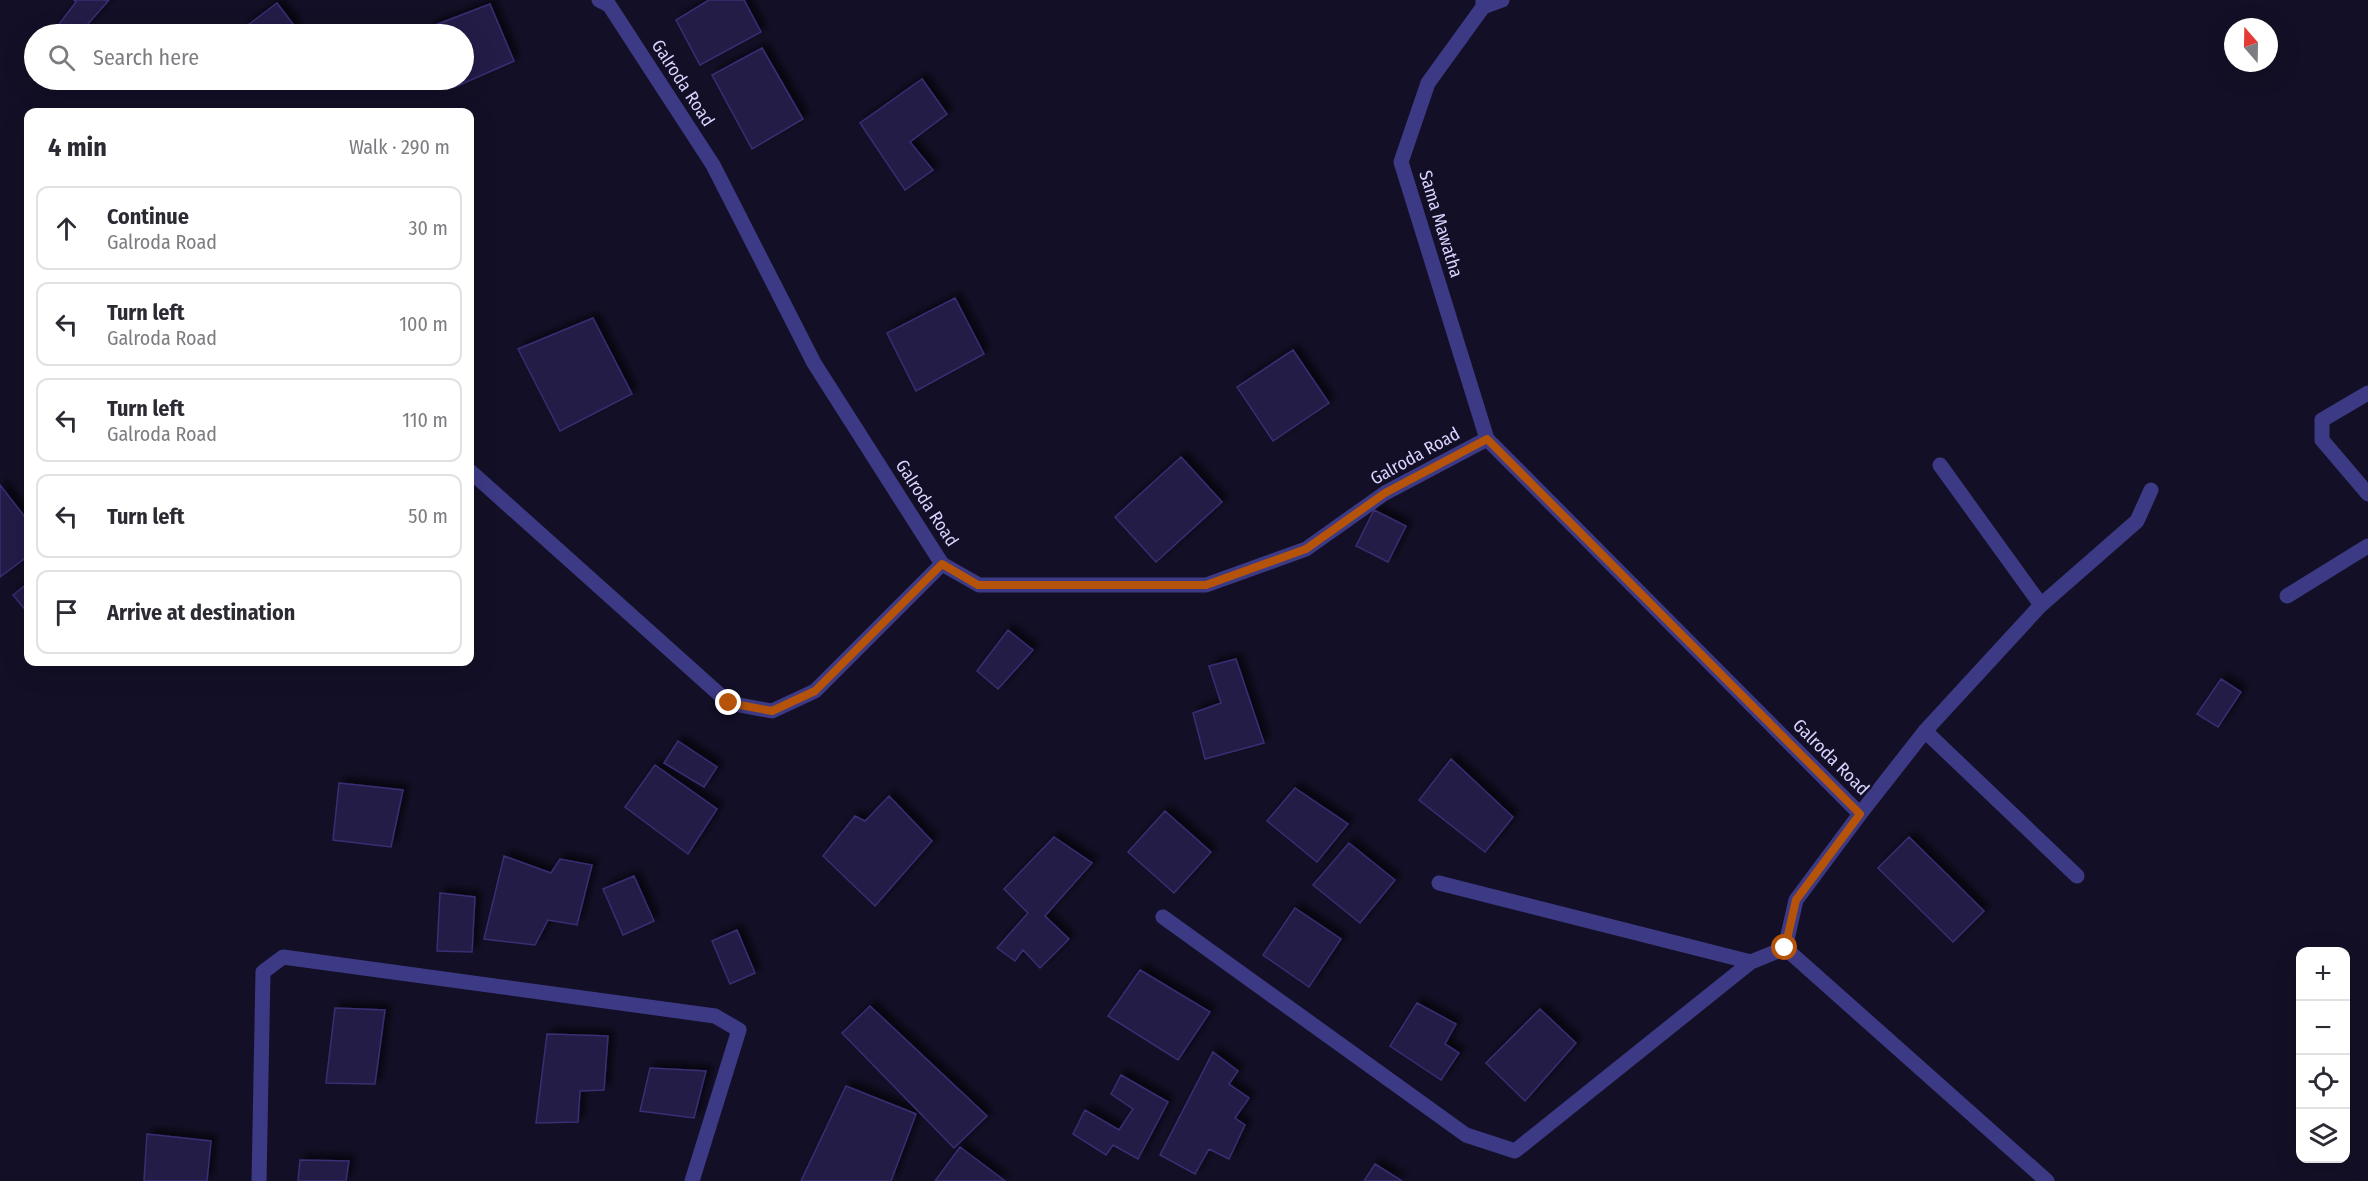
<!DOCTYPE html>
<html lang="en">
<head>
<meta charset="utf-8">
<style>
  :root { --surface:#fff; --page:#f2f2f3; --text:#2b2b33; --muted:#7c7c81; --line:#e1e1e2 }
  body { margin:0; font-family:"Fira Sans Condensed",sans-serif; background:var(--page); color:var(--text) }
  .controls { position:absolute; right:18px; bottom:18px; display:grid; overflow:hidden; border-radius:12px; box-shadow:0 6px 24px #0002 }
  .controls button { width:54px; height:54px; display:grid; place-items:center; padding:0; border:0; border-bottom:2px solid var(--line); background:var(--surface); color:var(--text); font:30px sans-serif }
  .compass { position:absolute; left:2224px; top:18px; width:54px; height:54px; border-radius:50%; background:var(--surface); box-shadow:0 6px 24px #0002; rotate:340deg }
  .stop { position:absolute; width:18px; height:18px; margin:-14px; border:4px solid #b45309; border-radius:50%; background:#fff }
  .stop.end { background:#b45309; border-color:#fff; box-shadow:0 2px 6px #0008 }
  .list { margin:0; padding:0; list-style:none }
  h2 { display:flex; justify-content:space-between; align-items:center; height:78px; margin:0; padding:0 24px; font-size:26px }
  h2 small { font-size:20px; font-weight:400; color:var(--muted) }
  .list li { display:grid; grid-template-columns:39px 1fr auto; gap:18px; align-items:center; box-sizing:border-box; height:84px; margin:0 12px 12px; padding:0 12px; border:2px solid var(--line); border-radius:12px }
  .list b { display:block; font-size:22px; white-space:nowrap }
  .list p { margin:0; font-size:20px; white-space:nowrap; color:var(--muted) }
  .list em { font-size:20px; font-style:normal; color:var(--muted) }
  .icon { flex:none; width:33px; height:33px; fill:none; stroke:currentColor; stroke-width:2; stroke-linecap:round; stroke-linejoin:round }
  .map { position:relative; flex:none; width:2368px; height:1181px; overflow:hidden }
  .search { position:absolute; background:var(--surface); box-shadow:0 6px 24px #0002; left:24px; top:24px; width:450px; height:66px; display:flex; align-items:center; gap:15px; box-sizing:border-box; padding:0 21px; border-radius:33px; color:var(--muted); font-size:22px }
  .panel { position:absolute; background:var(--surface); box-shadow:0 6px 24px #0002; left:24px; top:108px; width:450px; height:558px; border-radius:12px }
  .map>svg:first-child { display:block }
  .building { fill:#241b47; stroke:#3b2d73; stroke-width:1.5; filter:url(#shadow) }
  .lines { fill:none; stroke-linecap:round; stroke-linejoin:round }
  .street { stroke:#3d3a85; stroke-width:15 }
  .route { stroke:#b45309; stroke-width:8 }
  .labels { text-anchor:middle; stroke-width:5; stroke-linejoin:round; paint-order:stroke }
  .street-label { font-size:18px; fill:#d9d4ff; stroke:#130f26 }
</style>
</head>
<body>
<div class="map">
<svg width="2368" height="1181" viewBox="0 0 2368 1181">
  <defs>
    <filter id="shadow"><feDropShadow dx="5.5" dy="-5.5" stdDeviation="3" flood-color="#0009"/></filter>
  </defs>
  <rect width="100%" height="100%" fill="#130f26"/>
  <path class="building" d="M74,0H109L79,34H65L56,28L76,2Z
    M709,0H744L761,32L700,65L676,20Z
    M277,3L296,28L287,34H249L244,28Z
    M490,4L514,61L455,87L452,80H464V34H433L430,27Z
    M762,48L803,119L752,149L712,75Z
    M922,79L947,114L910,142L933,170L905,190L860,123Z
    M388,80H421L391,88Z
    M955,298L984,354L916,391L887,333Z
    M593,318L632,394L560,431L518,349Z
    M1293,350L1329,403L1273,441L1237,387Z
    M1181,457L1222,502L1156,562L1115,517Z
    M0,485L28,521V556L0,577Z
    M1374,510L1406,526L1388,562L1356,546Z
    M28,583V613L13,595Z
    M1008,630L1033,650L998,689L977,671Z
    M1236,659L1264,743L1205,759L1193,713L1221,703L1209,666Z
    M2221,679L2241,692L2218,727L2197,714Z
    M678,741L717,767L704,787L664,763Z
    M1451,759L1513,817L1485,852L1419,800Z
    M655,765L717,809L688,854L625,807Z
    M339,783L403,790L391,847L333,840Z
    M1295,788L1348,824L1317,862L1267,821Z
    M889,796L932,841L875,906L823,856L855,816L865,821Z
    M1165,811L1211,852L1174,893L1128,852Z
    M1054,837L1092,863L1045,916L1069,939L1040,968L1023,950L1015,961L997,948L1028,913L1004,889Z
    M1909,837L1984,911L1953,942L1878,868Z
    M1349,843L1395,880L1360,923L1313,885Z
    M504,856L551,873L560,859L592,865L577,925L548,920L535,945L484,939Z
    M634,876L654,921L623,935L603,889Z
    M440,893L475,897L472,952L437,951Z
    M1295,908L1341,939L1309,987L1263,955Z
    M737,930L755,973L730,984L712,941Z
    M1140,970L1210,1012L1178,1060L1108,1016Z
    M1417,1003L1456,1024L1445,1044L1459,1053L1441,1080L1390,1046Z
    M870,1006L987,1116L954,1148L842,1033Z
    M335,1008L385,1010L375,1084L326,1083Z
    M1540,1009L1576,1043L1525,1101L1486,1063Z
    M547,1034L608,1036L604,1090L580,1091L578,1122L536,1123Z
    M1213,1052L1238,1071L1229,1084L1249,1098L1235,1118L1245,1125L1229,1159L1209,1149L1195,1174L1160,1155Z
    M650,1068L706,1071L694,1118L640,1111Z
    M1121,1075L1168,1102L1138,1159L1113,1145L1106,1155L1073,1134L1085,1110L1119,1130L1133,1109L1111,1094Z
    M846,1086L916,1114L891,1181H801Z
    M147,1134L211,1141L207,1181H144Z
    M960,1147L1005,1181H935Z
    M300,1160L349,1161L346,1181H298Z
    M1375,1164L1402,1181H1364Z"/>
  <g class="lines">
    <path class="street" d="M599,0L609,5L713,165L814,363L942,564L979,585H1206L1306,549L1385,493L1487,439L1860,814L1796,900L1785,948L2047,1181
      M1483,0V7L1428,83L1401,162L1487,439
      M1483,7L1502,0
      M2368,393L2322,420V440L2368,494
      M1940,465L2041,605
      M470,471L729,703L772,711L815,691L942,564
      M2287,596L2368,546
      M1925,731L2077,876
      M1860,814L1925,731L2041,605L2137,521L2151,490
      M1439,883L1751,962
      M1163,917L1466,1135L1515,1151L1751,962L1785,948
      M259,1181L263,972L283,957L715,1016L739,1030L692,1181"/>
  </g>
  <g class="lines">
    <path class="route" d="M729,703L772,711L815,691L942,564L978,585H1206L1306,549L1385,493L1487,439L1860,814L1796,900L1785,948"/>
  </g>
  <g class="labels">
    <g class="street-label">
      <text transform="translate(683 83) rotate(57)" y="6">Galroda Road</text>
      <text transform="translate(1441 224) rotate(73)" y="6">Sama Mawatha</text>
      <text transform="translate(1415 456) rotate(-29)" y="6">Galroda Road</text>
      <text transform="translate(927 503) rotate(57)" y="6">Galroda Road</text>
      <text transform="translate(1831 757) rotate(45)" y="6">Galroda Road</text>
    </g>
  </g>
</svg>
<div class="controls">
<button>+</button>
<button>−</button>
<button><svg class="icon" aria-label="locate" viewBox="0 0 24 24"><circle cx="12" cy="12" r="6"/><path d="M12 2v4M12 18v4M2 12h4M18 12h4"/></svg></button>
<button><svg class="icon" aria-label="layers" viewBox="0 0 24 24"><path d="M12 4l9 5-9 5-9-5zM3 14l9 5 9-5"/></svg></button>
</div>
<svg class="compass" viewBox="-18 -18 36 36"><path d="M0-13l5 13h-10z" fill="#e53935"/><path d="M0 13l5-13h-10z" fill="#7c7c81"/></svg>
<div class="stop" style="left:1785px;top:948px"></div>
<div class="stop end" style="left:729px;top:703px"></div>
<div class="search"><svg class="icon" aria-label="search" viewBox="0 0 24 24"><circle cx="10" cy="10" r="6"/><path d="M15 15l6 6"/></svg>Search here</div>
<section class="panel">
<h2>4 min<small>Walk · 290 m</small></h2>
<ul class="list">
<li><svg class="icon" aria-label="ahead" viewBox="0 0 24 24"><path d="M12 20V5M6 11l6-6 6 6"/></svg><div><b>Continue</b><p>Galroda Road</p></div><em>30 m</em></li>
<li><svg class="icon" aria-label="left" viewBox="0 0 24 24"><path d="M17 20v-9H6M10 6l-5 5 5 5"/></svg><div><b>Turn left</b><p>Galroda Road</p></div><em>100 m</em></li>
<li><svg class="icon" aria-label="left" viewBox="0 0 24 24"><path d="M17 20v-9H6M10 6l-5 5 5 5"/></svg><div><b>Turn left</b><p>Galroda Road</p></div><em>110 m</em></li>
<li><svg class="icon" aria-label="left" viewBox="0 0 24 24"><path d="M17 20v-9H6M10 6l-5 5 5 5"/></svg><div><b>Turn left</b></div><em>50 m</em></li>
<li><svg class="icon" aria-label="arrive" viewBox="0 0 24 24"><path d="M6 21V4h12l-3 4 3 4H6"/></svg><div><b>Arrive at destination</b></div></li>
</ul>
</section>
</div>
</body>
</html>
